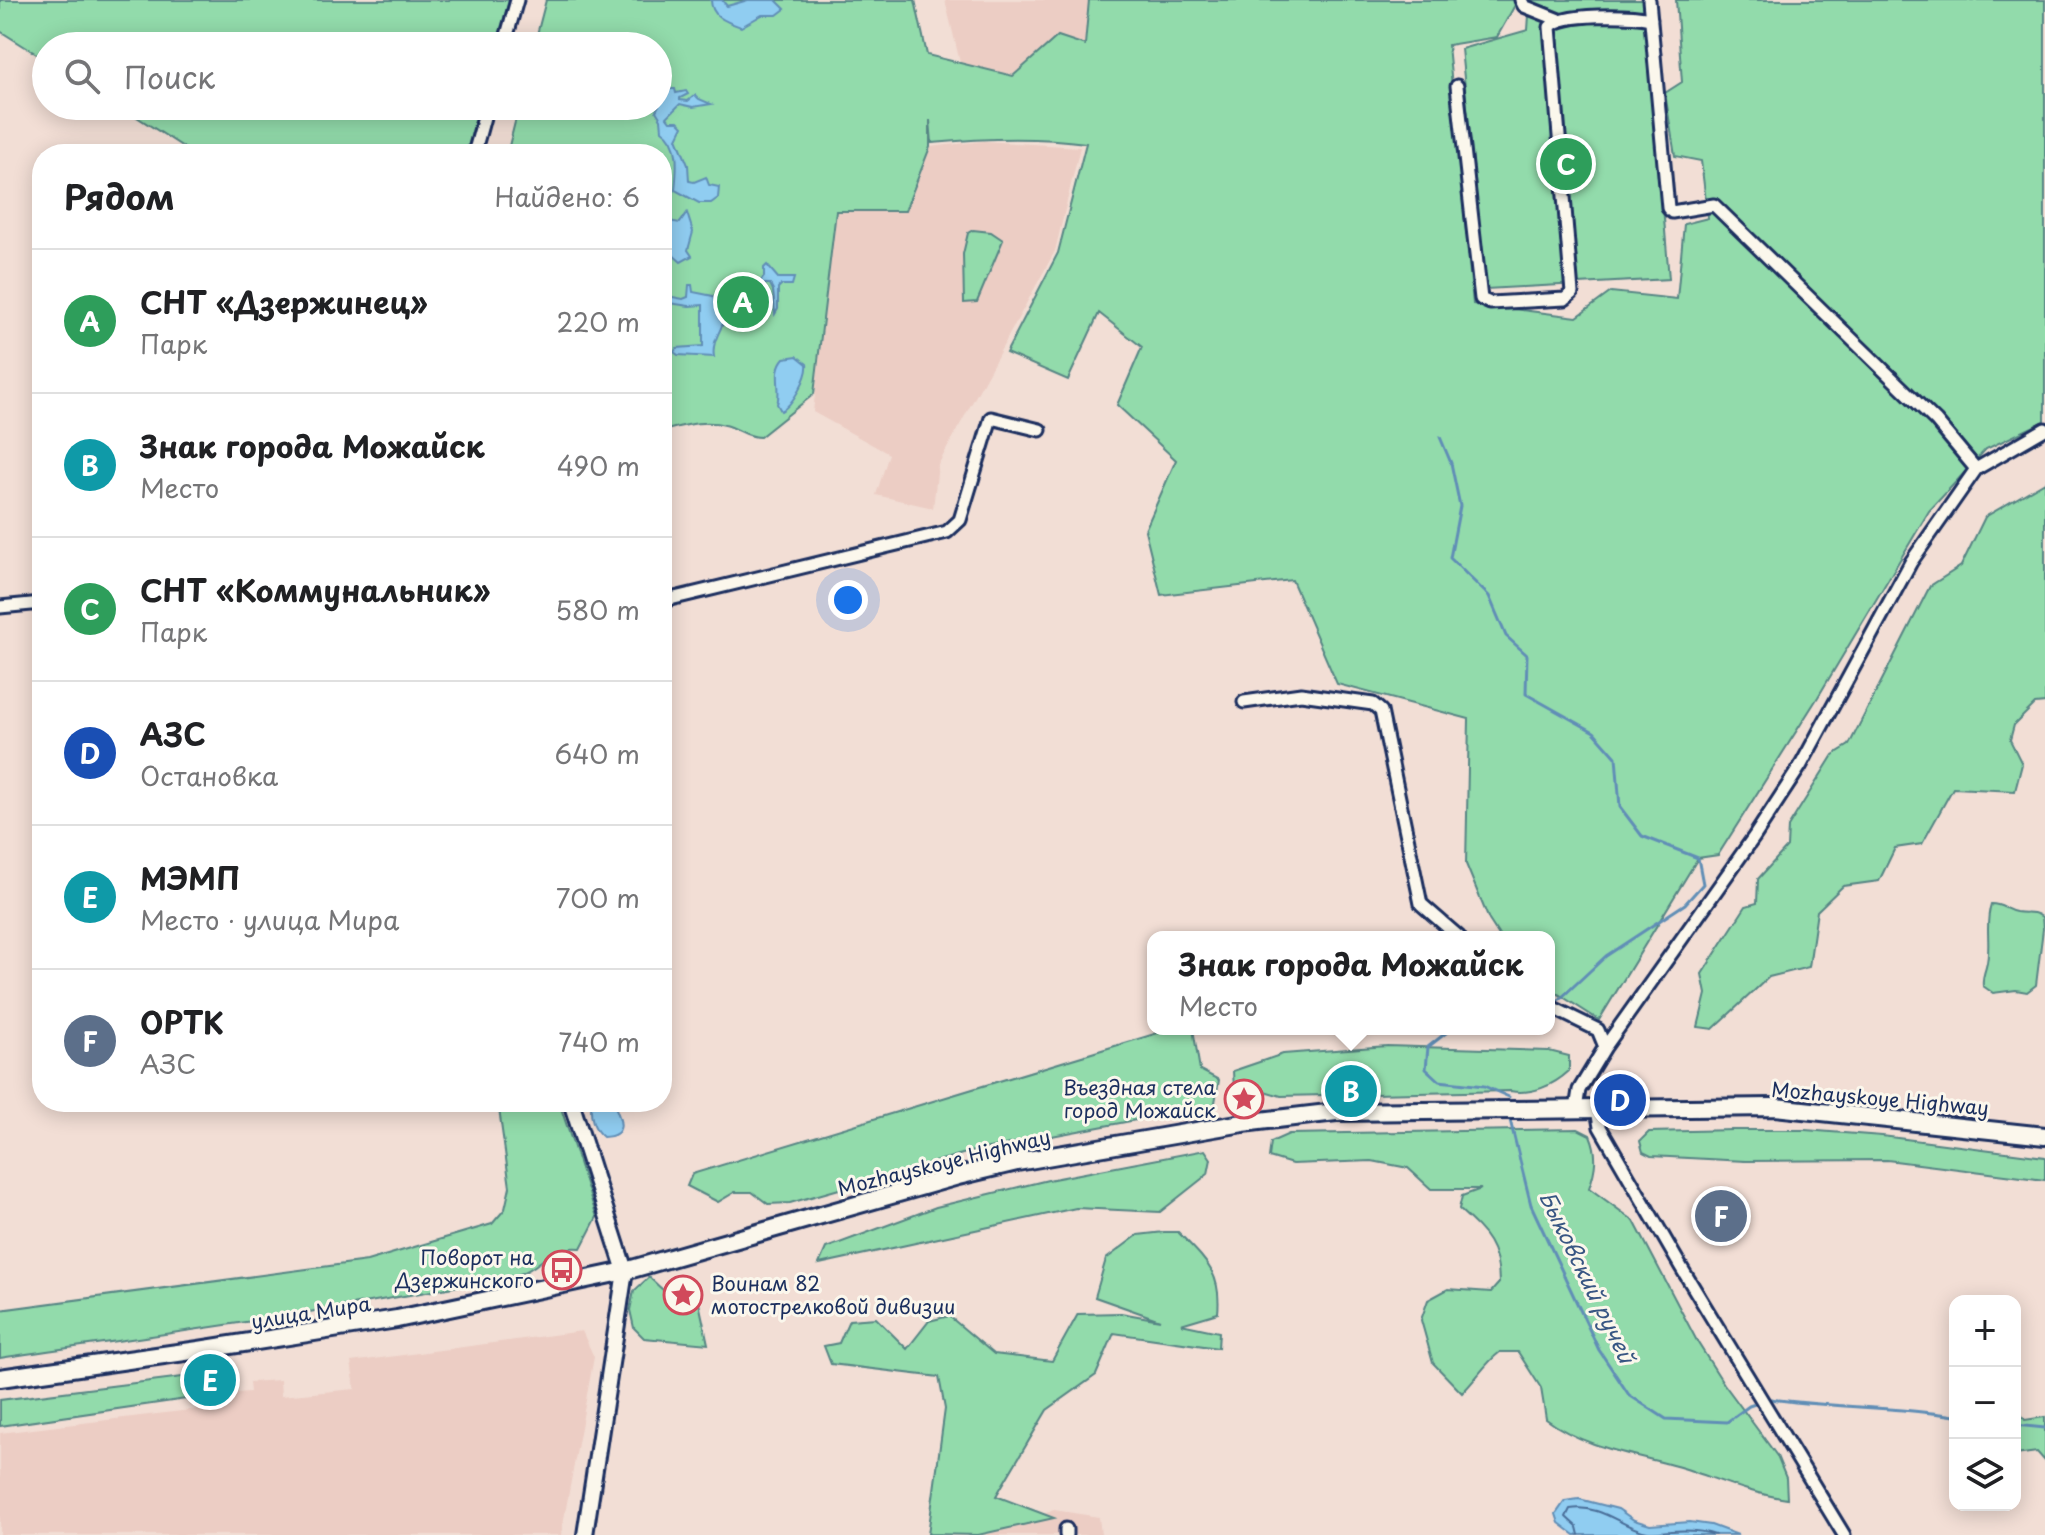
<!DOCTYPE html>
<html lang="ru">
<head>
<meta charset="utf-8">
<style>
  :root { --surface:#fff; --page:#f6f6f6; --text:#202124; --muted:#757577; --line:#e0e0e0; --accent:#1a73e8 }
  body { margin:0; font-family:"Playpen Sans",sans-serif; background:var(--page); color:var(--text) }
  .controls { position:absolute; right:24px; bottom:24px; display:grid; overflow:hidden; border-radius:16px; box-shadow:0 4px 20px #0003 }
  .controls button { width:72px; height:72px; display:grid; place-items:center; padding:0; border:0; border-bottom:2px solid var(--line); background:var(--surface); color:var(--text); font:40px sans-serif }
  .you { position:absolute; left:848px; top:600px; width:28px; height:28px; margin:-20px; border:6px solid #fff; border-radius:50%; background:#1a73e8; box-shadow:0 0 0 12px #1a73e833 }
  .badge { display:grid; place-items:center; width:52px; height:52px; border-radius:50%; background:var(--accent); color:#fff; font-size:26px; font-weight:700 }
  .pin { position:absolute; translate:-50% -50%; border:4px solid #fff; box-shadow:0 2px 8px #0006 }
  .popup { position:absolute; left:1147px; top:931px; width:408px; height:104px; box-sizing:border-box; display:grid; place-content:center; border-radius:16px; background:var(--surface); filter:drop-shadow(0 2px 6px #0005); font-size:26px; white-space:nowrap; color:var(--muted) }
  .popup b { font-size:30px; color:var(--text) }
  .popup::after { content:''; position:absolute; left:50%; top:100%; margin-left:-16px; border:16px solid transparent; border-top-color:var(--surface) }
  .list { margin:0; padding:0; list-style:none }
  h2 { display:flex; justify-content:space-between; align-items:center; height:104px; margin:0; padding:0 32px; font-size:34px }
  h2 small { font-size:26px; font-weight:400; color:var(--muted) }
  .list li { display:grid; grid-template-columns:52px 1fr auto; gap:24px; align-items:center; box-sizing:border-box; height:144px; padding:0 32px; border-top:2px solid var(--line) }
  .list b { display:block; font-size:30px; white-space:nowrap }
  .list p { margin:0; font-size:26px; white-space:nowrap; color:var(--muted) }
  .list em { font-size:26px; font-style:normal; color:var(--muted) }
  .icon { flex:none; width:44px; height:44px; fill:none; stroke:currentColor; stroke-width:2; stroke-linecap:round; stroke-linejoin:round }
  .map { position:relative; flex:none; width:2045px; height:1535px; overflow:hidden }
  .search { position:absolute; background:var(--surface); box-shadow:0 4px 20px #0003; left:32px; top:32px; width:640px; height:88px; display:flex; align-items:center; gap:20px; box-sizing:border-box; padding:0 28px; border-radius:44px; color:var(--muted); font-size:30px }
  .panel { position:absolute; background:var(--surface); box-shadow:0 4px 20px #0003; left:32px; top:144px; width:640px; height:968px; border-radius:32px }
  .map>svg:first-child { display:block }
  .built { fill:#eccdc4 }
  .green { fill:#92dbab; stroke:#568584; stroke-width:2 }
  .water { fill:#90cdf1; stroke:#618eb6; stroke-width:2 }
  .lines { fill:none; stroke-linecap:round; stroke-linejoin:round }
  .shore { stroke:#4a6e99; stroke-width:2 }
  .stream { stroke:#618eb6; stroke-width:3 }
  .minor-casing { stroke:#1b2f5e; stroke-width:17 }
  .tertiary-casing { stroke:#1b2f5e; stroke-width:20 }
  .primary-casing { stroke:#1b2f5e; stroke-width:22 }
  .minor { stroke:#fbf7ec; stroke-width:11 }
  .tertiary { stroke:#fbf7ec; stroke-width:14 }
  .primary { stroke:#fbf7ec; stroke-width:16 }
  .labels { text-anchor:middle; stroke-width:6; stroke-linejoin:round; paint-order:stroke }
  .poi-label { font-size:20px; fill:#1b2f5e; stroke:#fbf7ec; text-anchor:end }
  .street-label { font-size:20px; fill:#1b2f5e; stroke:#fbf7ec }
  .water-label { font-size:22px; font-style:italic; fill:#385683; stroke:#fbf7ec }
</style>
</head>
<body>
<div class="map">
<svg width="2045" height="1535" viewBox="0 0 2045 1535">
  <rect width="100%" height="100%" fill="#f2ded5"/>
  <filter id="ink" filterUnits="userSpaceOnUse"><feTurbulence type="fractalNoise" baseFrequency=".0125" numOctaves="2"/><feDisplacementMap in="SourceGraphic" scale="16" xChannelSelector="R" yChannelSelector="G"/><feConvolveMatrix kernelMatrix="1 2 1 2 8 2 1 2 1" color-interpolation-filters="sRGB"/></filter>
  <g filter="url(#ink)">
    <path class="built" d="M945,0H1093L1104,50L966,87Z
      M984,141L1080,147L1055,251L938,465L933,508L876,495L889,454L813,412L836,211H905L930,147Z
      M582,1331L594,1357L561,1535H0V1433L223,1406V1394L250,1392L249,1382L280,1380L281,1396L355,1389L351,1362Z
      M1054,1510L1099,1517L1101,1535H986Z"/>
    <path class="green" d="M0,0H509L496,46H46V60L0,31Z
      M546,0H915L927,55L1013,76L1058,36L1085,45L1089,0H1515V5L1497,37L1448,45L1473,304L1577,317L1611,292L1677,299L1684,224L1708,218L1701,161L1675,156L1665,93L1682,82L1676,0H2045V421L1986,449L1929,511L1818,697L1718,855L1698,858L1599,1020L1549,988V937H1500L1489,920L1466,864L1469,719L1337,684L1292,580L1161,595L1145,530L1176,460L1117,405L1142,347L1099,313L1068,380L1006,353L1058,253L1086,143C1034,136 984,138 932,143L930,120V147L905,211H836L814,394L760,437C746,437 738,428 725,425C704,419 683,426 662,431V154H507L519,106H658V46H534Z
      M1530,0H1646L1669,279L1486,289L1461,49L1528,30Z
      M120,106H479L466,154H194Z
      M973,230L991,232L1003,240L977,302L964,303L963,254L968,233Z
      M2045,482V703L2035,704L2014,725L2010,740L2022,764L2015,791L1953,788L1922,844L1895,848L1879,881L1843,886L1817,911L1809,967L1769,977L1713,1029L1698,1027L1706,994L1702,974L1746,906L1757,903L1758,879L1787,847L1788,827L1833,755L1849,745L1930,586L1961,566L1985,517Z
      M1991,904C2002,904 2006,910 2016,912C2028,914 2032,910 2042,917L2043,929L2036,985L2027,992L2016,990L1993,993L1983,986C1982,977 1984,975 1986,967C1992,947 1984,925 1991,904Z
      M1171,1029H1193L1200,1070L1219,1080L1214,1108L1136,1120L973,1151L790,1203L768,1204L752,1192H735L718,1202L687,1186L692,1174Z
      M1387,1046L1549,1051L1569,1056V1071C1553,1086 1531,1095 1510,1091L1281,1096L1245,1085L1240,1088L1238,1097L1234,1090L1233,1071L1283,1054Z
      M498,1102H559L597,1217L581,1248C546,1245 544,1267 517,1275C501,1280 484,1281 469,1284C313,1314 156,1335 0,1358V1310L367,1261L492,1224L505,1209L510,1187Z
      M1578,1129L1590,1135C1598,1154 1596,1169 1589,1188L1634,1221L1698,1343L1724,1384L1777,1456L1786,1478L1787,1499C1753,1494 1724,1482 1692,1471C1642,1454 1590,1452 1546,1419L1541,1388L1518,1352H1500C1484,1364 1476,1380 1462,1393L1433,1363L1421,1320L1428,1300L1448,1289L1491,1292L1499,1283C1499,1245 1485,1233 1459,1209L1462,1196L1481,1189H1431L1408,1168L1372,1161L1292,1164L1269,1157L1271,1142L1289,1134Z
      M1733,1130H1805L1882,1136L2045,1157V1180L1887,1160L1745,1161L1651,1156L1643,1152L1640,1141L1649,1132Z
      M1205,1150L1211,1159L1208,1174L1160,1212L1076,1208L819,1264L826,1248L936,1207L1048,1180Z
      M1164,1232H1178C1205,1260 1222,1272 1218,1313L1181,1324L1219,1332L1218,1348L1114,1333L1096,1375L1047,1410L996,1496L1054,1518L978,1535L928,1534L945,1409L939,1377L831,1364L824,1346L839,1343L849,1320L876,1318L907,1349L929,1321L949,1316L994,1354L1052,1361L1078,1314L1121,1313L1160,1320L1095,1297L1106,1259L1138,1235Z
      M649,1277C662,1289 673,1303 692,1300L687,1288L691,1283L696,1289L708,1344L644,1338L634,1328L630,1310L634,1291Z
      M198,1375L202,1386L200,1395L186,1399L0,1426V1400Z
      M2015,1406L2025,1420L2045,1417V1461L2037,1452L2015,1455Z"/>
    <path class="water" d="M711,0H722L727,6L748,0H776L785,9L777,15H762L741,27C727,22 711,17 711,0Z
      M667,89H675L676,93L686,91L688,94L680,98V100L688,101L695,95L699,99L711,104L693,107L680,104L667,117L670,121H678L683,126L677,138L688,165L689,181L694,182L706,177L709,185L719,187L718,198L711,203H699L675,190C677,170 681,143 662,130L661,119L656,111Z
      M687,213L693,232L688,250L692,256L681,262L664,247L662,220L680,223Z
      M767,265L778,278H794L792,285H781L778,288V309L775,314L773,290L770,284H765L760,290L756,287L764,277V268Z
      M689,285H692L693,292L713,296L727,313C723,328 711,341 714,357L678,355L674,352L677,348L703,346V305L689,306L662,302V295L683,299L688,297Z
      M797,356L807,364C809,376 792,406 781,411L777,404C782,388 772,371 784,358Z
      M592,1102H613C620,1117 630,1136 603,1137C593,1129 589,1114 592,1102Z
      M1579,1499L1618,1509L1634,1520L1650,1525L1690,1522L1711,1525L1738,1535H1575L1559,1523L1556,1514L1565,1501Z"/>
    <g class="lines">
      <path class="shore" d="M1579,1535L1577,1527L1566,1517L1570,1509C1603,1504 1620,1527 1647,1532C1655,1534 1663,1531 1671,1531C1686,1530 1701,1530 1715,1535"/>
      <path class="stream" d="M1440,437L1451,463L1460,506L1450,558L1489,596L1506,636L1527,655L1526,694L1594,732L1616,757L1620,807L1642,836L1698,858L1703,884L1685,904L1606,956L1560,999L1551,1003
        M1451,1029L1428,1047L1426,1069L1439,1081L1484,1086L1509,1097
        M1510,1120L1531,1205L1599,1350L1629,1395L1666,1419L1727,1422L1749,1406L1758,1403
        M1765,1400L1771,1399C1832,1408 1894,1406 1955,1416
        M2015,1425L2045,1428"/>
      <defs>
        <path id="minor" d="M1521,0L1524,6L1559,20
          M1649,0L1668,208L1672,212L1714,205L1936,421L1976,469
          M504,46L517,0
          M1457,86L1481,299L1490,303L1565,299L1572,293L1550,27C1562,12 1632,15 1651,19
          M474,154L487,106
          M662,601L947,532L960,520L991,418L1040,430
          M0,607L42,603
          M1244,702L1301,694L1373,704L1381,711L1421,904L1459,937
          M1549,1006L1598,1030L1605,1047
          M1576,1109L1579,1090L1605,1047L1754,837L1801,765L1911,562L1976,469L2045,429
          M1597,1109L1600,1127L1681,1267L1844,1535
          M1066,1529V1535"/>
        <path id="tertiary" d="M571,1102L625,1271L585,1535"/>
        <path id="primary" d="M0,1378L199,1350L397,1319L625,1271L958,1176L1017,1162L1243,1123L1336,1112L1775,1107L2045,1136"/>
      </defs>
      <use href="#minor" class="minor-casing"/>
      <use href="#tertiary" class="tertiary-casing"/>
      <use href="#primary" class="primary-casing"/>
      <use href="#minor" class="minor"/>
      <use href="#tertiary" class="tertiary"/>
      <use href="#primary" class="primary"/>
    </g>
  </g>
  <defs>
    <symbol id="sight-ring" viewBox="-11 -11 22 22"><circle r="9.5" fill="#fbf7ec" stroke="#d1495b" stroke-width="1.5"/><path d="M0-6L1.8-2.2L6-1.7L2.9 1.2L3.7 5.4L0 3.3L-3.7 5.4L-2.9 1.2L-6-1.7L-1.8-2.2Z" fill="#d1495b"/></symbol>
    <symbol id="bus-ring" viewBox="-11 -11 22 22"><circle r="9.5" fill="#fbf7ec" stroke="#d1495b" stroke-width="1.5"/><path d="M-5-6H5V4H4V6H2V4H-2V6H-4V4H-5ZM-3.5-4V0h7V-4ZM-3.5 1.2v1.5H-2V1.2ZM2 1.2v1.5H3.5V1.2Z" fill="#d1495b"/></symbol>
  </defs>
  <g fill-rule="evenodd">
    <use href="#sight-ring" x="1222" y="1077" width="44" height="44"/>
    <use href="#bus-ring" x="540" y="1248" width="44" height="44"/>
    <use href="#sight-ring" x="661" y="1273" width="44" height="44"/>
  </g>
  <g class="labels">
    <g class="poi-label">
      <text x="1216" y="1095">Въездная стела<tspan x="1216" dy="23">город Можайск</tspan></text>
      <text x="534" y="1265">Поворот на<tspan x="534" dy="23">Дзержинского</tspan></text>
      <text x="711" y="1291" text-anchor="start">Воинам 82<tspan x="711" dy="23">мотострелковой дивизии</tspan></text>
    </g>
    <g class="street-label">
      <text transform="translate(1880 1099) rotate(5)" y="7">Mozhayskoye Highway</text>
      <text transform="translate(944 1163) rotate(-14)" y="7">Mozhayskoye Highway</text>
      <text transform="translate(311 1313) rotate(-9)" y="7">улица Мира</text>
    </g>
    <g class="water-label">
      <text transform="translate(1587 1277) rotate(64)" y="8">Быковский ручей</text>
    </g>
  </g>
</svg>
<div class="controls">
<button>+</button>
<button>−</button>
<button><svg class="icon" aria-label="layers" viewBox="0 0 24 24"><path d="M12 4l9 5-9 5-9-5zM3 14l9 5 9-5"/></svg></button>
</div>
<div class="you"></div>
<div class="pin badge" style="left:743px;top:302px;background:#2e9e5b">A</div>
<div class="pin badge" style="left:1351px;top:1091px;background:#0f9aa8">B</div>
<div class="popup"><b>Знак города Можайск</b>Место</div>
<div class="pin badge" style="left:1566px;top:164px;background:#2e9e5b">C</div>
<div class="pin badge" style="left:1620px;top:1100px;background:#1a4fb4">D</div>
<div class="pin badge" style="left:210px;top:1380px;background:#0f9aa8">E</div>
<div class="pin badge" style="left:1721px;top:1216px;background:#5c6f8a">F</div>
<div class="search"><svg class="icon" aria-label="search" viewBox="0 0 24 24"><circle cx="10" cy="10" r="6"/><path d="M15 15l6 6"/></svg>Поиск</div>
<section class="panel">
<h2>Рядом<small>Найдено: 6</small></h2>
<ul class="list">
<li><span class="badge" style="background:#2e9e5b">A</span><div><b>СНТ «Дзержинец»</b><p>Парк</p></div><em>220 m</em></li>
<li><span class="badge" style="background:#0f9aa8">B</span><div><b>Знак города Можайск</b><p>Место</p></div><em>490 m</em></li>
<li><span class="badge" style="background:#2e9e5b">C</span><div><b>СНТ «Коммунальник»</b><p>Парк</p></div><em>580 m</em></li>
<li><span class="badge" style="background:#1a4fb4">D</span><div><b>АЗС</b><p>Остановка</p></div><em>640 m</em></li>
<li><span class="badge" style="background:#0f9aa8">E</span><div><b>МЭМП</b><p>Место · улица Мира</p></div><em>700 m</em></li>
<li><span class="badge" style="background:#5c6f8a">F</span><div><b>ОРТК</b><p>АЗС</p></div><em>740 m</em></li>
</ul>
</section>
</div>
</body>
</html>
